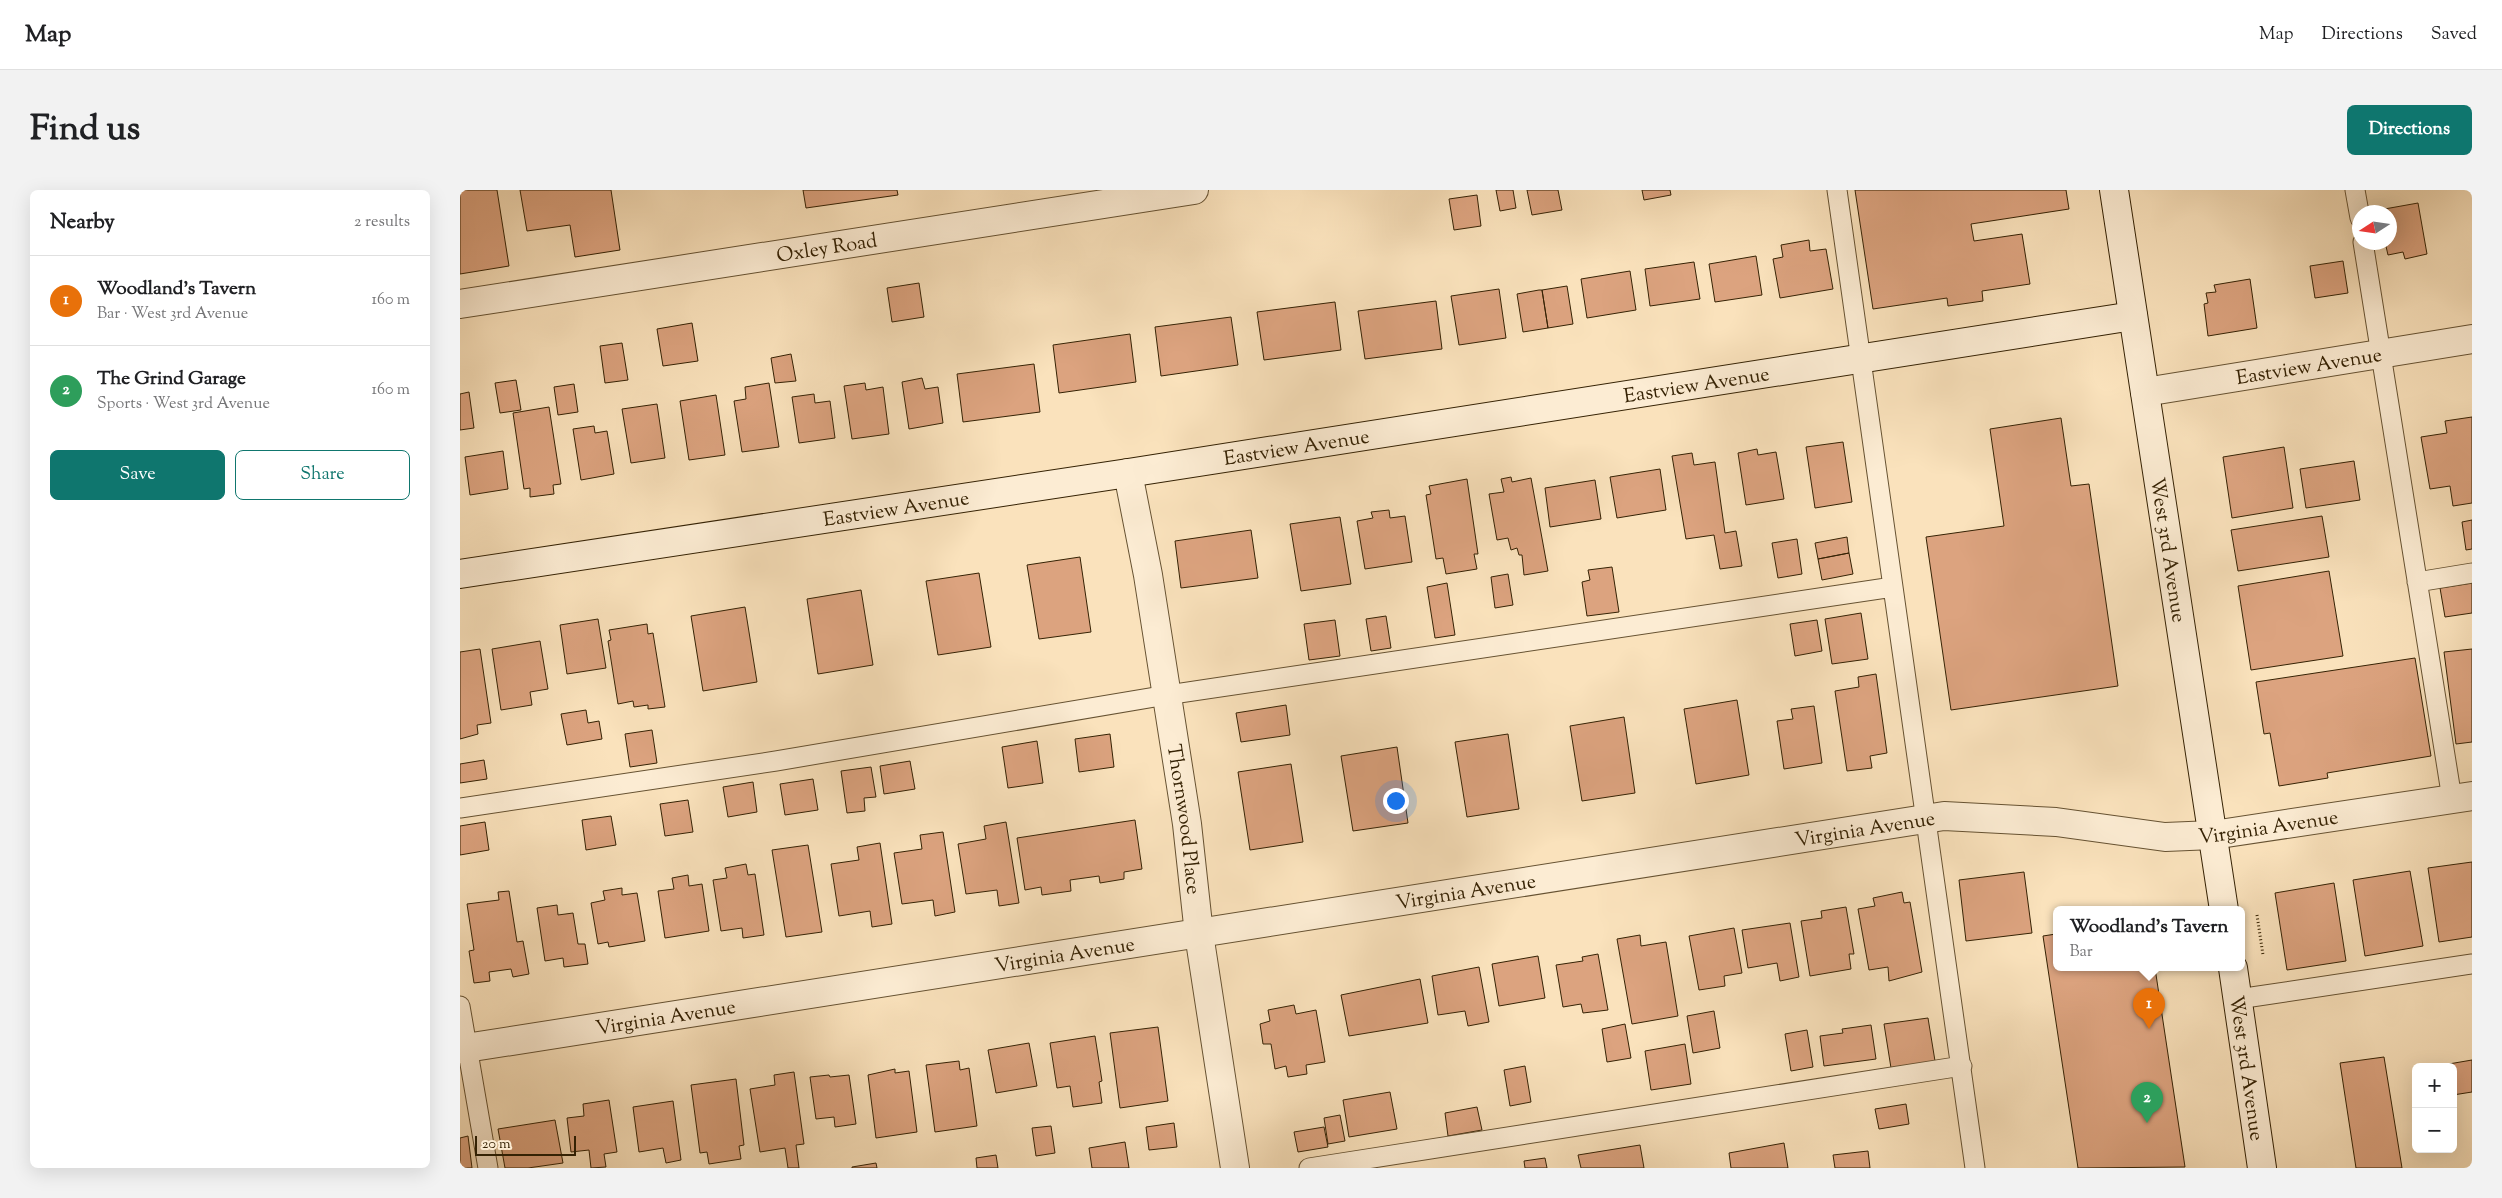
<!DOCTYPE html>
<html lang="en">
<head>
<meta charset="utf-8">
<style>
  :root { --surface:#fff; --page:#f2f2f2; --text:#202124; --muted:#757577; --line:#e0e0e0; --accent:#0f766e }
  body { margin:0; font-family:"Sorts Mill Goudy",serif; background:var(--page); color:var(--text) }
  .controls { position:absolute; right:15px; bottom:15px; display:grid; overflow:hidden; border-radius:8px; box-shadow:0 5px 20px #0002 }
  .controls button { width:45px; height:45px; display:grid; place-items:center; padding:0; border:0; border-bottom:1px solid var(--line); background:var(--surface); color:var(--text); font:25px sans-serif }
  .compass { position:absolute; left:1892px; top:15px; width:45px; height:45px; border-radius:50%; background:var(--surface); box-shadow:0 5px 20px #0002; rotate:258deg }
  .scale { position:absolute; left:15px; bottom:12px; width:101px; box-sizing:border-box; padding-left:5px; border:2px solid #352204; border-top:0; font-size:14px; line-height:18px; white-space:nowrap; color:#352204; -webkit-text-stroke:4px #fcecd3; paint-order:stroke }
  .you { position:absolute; left:935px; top:610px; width:18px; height:18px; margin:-12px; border:4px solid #fff; border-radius:50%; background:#1a73e8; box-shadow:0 0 0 8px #1a73e833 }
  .badge { display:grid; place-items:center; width:32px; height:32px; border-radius:50%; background:var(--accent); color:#fff; font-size:16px; font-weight:700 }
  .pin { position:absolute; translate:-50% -41px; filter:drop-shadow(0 1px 2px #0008) }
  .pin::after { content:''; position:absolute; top:26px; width:18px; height:15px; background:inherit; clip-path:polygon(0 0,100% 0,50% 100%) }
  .popup { position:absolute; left:1593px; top:716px; width:192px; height:65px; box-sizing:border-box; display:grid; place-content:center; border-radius:8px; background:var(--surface); filter:drop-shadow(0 1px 4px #0005); font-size:16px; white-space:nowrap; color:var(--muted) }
  .popup b { font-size:19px; color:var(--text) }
  .popup::after { content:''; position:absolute; left:50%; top:100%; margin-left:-10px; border:10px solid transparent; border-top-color:var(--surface) }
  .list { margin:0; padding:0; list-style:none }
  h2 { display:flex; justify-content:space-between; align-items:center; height:65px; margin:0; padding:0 20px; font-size:21px }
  h2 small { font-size:16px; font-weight:400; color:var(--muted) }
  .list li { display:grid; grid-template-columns:32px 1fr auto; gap:15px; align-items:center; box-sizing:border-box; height:90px; padding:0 20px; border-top:1px solid var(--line) }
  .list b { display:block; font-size:19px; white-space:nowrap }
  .list p { margin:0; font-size:16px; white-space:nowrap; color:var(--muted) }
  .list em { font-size:16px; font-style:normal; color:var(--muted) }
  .actions { display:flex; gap:10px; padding:15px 20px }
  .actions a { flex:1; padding:11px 0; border:1px solid var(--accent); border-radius:8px; text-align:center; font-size:18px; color:var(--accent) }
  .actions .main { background:var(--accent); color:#fff }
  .map { position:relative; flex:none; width:2012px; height:978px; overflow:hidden; border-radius:8px }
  header { display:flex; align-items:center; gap:30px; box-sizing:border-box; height:70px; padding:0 25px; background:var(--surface); border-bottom:1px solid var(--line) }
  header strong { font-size:24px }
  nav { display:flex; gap:28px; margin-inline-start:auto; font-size:18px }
  .intro { display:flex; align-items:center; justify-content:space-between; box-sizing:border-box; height:120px; padding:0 30px }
  h1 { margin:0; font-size:35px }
  .button { padding:12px 22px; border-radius:8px; background:var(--accent); color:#fff; font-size:18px; font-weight:700 }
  main { display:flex; gap:30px; padding:0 30px }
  aside { flex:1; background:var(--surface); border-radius:8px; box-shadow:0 5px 20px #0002 }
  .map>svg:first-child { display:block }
  .building { fill:#dca37f; stroke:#352204 }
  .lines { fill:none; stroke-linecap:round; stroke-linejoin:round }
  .lane-casing { stroke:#665232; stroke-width:21 }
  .street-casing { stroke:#665232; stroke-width:30 }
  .secondary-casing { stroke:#352204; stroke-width:30 }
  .path { stroke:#352204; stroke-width:3; stroke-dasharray:1 2.5; stroke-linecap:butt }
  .lane { stroke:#fcecd3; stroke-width:19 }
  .street { stroke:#fcecd3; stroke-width:28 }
  .secondary { stroke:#fcecd3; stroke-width:28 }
  .labels { text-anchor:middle; stroke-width:4; stroke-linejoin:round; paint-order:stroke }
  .street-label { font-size:20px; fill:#352204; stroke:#fcecd3 }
</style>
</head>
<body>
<header>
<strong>Map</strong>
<nav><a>Map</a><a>Directions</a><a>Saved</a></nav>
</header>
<div class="intro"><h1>Find us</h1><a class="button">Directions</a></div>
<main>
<aside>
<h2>Nearby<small>2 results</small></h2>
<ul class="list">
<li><span class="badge" style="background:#e8710a">1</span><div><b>Woodland's Tavern</b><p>Bar · West 3rd Avenue</p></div><em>160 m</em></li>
<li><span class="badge" style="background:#2e9e5b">2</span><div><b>The Grind Garage</b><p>Sports · West 3rd Avenue</p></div><em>160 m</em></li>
</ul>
<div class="actions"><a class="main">Save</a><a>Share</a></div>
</aside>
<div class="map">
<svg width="2012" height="978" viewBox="0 0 2012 978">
  <rect width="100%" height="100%" fill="#fae2bc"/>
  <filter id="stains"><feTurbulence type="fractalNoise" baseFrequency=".004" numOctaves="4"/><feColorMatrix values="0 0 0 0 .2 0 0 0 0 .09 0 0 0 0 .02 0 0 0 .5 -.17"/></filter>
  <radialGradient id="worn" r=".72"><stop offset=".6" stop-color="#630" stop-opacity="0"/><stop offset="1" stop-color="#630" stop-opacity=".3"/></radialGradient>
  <path class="building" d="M0,0H37L49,76L0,84Z
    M60,0H151L160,60L115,67L110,35L67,41Z
    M343,0H437L438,5L346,18Z
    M1036,0H1053L1056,18L1040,21Z
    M1067,0H1098L1102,20L1072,25Z
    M1182,0H1210L1211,5L1184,10Z
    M1395,0H1606L1609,19L1511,34L1514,51L1562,44L1570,94L1522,101L1523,111L1488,116L1487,108L1413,119Z
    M1017,5L1021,36L994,40L989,9Z
    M1958,13L1967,64L1945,69L1943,62L1928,65L1925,52H1930V22H1920L1919,20Z
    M1349,50L1350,61L1366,59L1373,99L1320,108L1313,69L1323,67L1321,55Z
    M1296,66L1302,105L1255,112L1249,74Z
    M1883,71L1888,103L1855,108L1850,76Z
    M1234,72L1240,109L1190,116L1185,79Z
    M1170,81L1176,120L1127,128L1121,89Z
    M1790,89L1797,138L1748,146L1744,114L1748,113L1746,103L1756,102L1754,95Z
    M459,93L464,127L432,132L427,98Z
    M1107,96L1113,134L1088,138L1082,100Z
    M1039,99L1046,148L999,155L991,106Z
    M1079,100H1082L1088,138L1063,142L1057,104Z
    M976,111L982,159L905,169L898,121Z
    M875,112L881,160L804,170L797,122Z
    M771,127L778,175L701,186L695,137Z
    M232,133L238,171L203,176L197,139Z
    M670,144L676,192L599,203L593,155Z
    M162,153L168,190L145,193L140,156Z
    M331,164L336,191L315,193L311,168Z
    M574,174L580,222L503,232L497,184Z
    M462,188L465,199L478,197L483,233L449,239L442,192Z
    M56,190L61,220L40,223L35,193Z
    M309,193L319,257L282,262L274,211L286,209L285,197Z
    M405,193L406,200L423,197L429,244L392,249L384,196Z
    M114,194L118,222L98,225L94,197Z
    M9,202L14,238L0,240V204Z
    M354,204L355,213L370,211L375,248L339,253L332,207Z
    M256,205L265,265L229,270L220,211Z
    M197,214L205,268L171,273L162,219Z
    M89,217L101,294L93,295L94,304L70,307V298L64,299L53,223Z
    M2012,227V313L1993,316L1990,296L1970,299L1961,247L1987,243L1985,231Z
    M1601,228L1611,296L1629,294L1658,496L1491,520L1466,347L1544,336L1530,239Z
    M134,236L135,243L147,241L154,284L121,290L113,239Z
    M1383,252L1392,312L1355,318L1346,257Z
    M1824,257L1833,318L1772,328L1763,267Z
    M1297,259L1298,265L1316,262L1324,309L1286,315L1278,263Z
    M43,261L48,299L10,305L5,267Z
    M1232,263L1234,275L1255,272L1265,343L1276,341L1282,376L1260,379L1254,345L1226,349L1212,266Z
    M1894,271L1900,310L1846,318L1840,279Z
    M1200,279L1206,320L1157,328L1150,287Z
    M1051,287L1052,292L1071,288L1088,381L1064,385L1062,365H1059L1057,358L1051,360L1048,348L1037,350L1029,304L1044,302L1041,289Z
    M1007,289L1018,364H1014L1017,379L986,384L983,368L976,369L966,305L971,304L969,296Z
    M1135,290L1141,329L1090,337L1085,298Z
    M929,320L930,328L945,326L952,372L905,379L897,331L913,328L911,322Z
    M1862,326L1869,367L1778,381L1771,340Z
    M880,327L891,394L841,401L830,334Z
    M2012,330V359L2006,360L2002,332Z
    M791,340L798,388L721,398L715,351Z
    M1387,347L1389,363L1358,369L1355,353Z
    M1337,349L1342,384L1318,388L1312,353Z
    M1389,363L1393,384L1362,390L1358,369Z
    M620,367L631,442L579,449L567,375Z
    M1152,377L1159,422L1127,426L1122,392L1130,390L1128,380Z
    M1869,381L1883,466L1791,480L1778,396Z
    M519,383L531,457L478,465L466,391Z
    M1048,384L1053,415L1035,418L1031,387Z
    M987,393L995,445L975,448L967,397Z
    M2012,393V423L1985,427L1980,398Z
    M401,400L413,475L358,484L347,409Z
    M285,417L297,492L243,501L231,426Z
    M1401,423L1408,469L1372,474L1365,429Z
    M926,426L931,458L911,461L906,429Z
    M138,429L146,478L107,484L100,435Z
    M875,430L880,466L849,470L844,434Z
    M1357,430L1362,461L1335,466L1330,434Z
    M187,434L188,444L193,443L205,517L188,519V515L174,517L173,511L158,514L148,451L151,450L149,440Z
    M80,451L88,499L70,502L72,515L41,520L32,459Z
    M20,459L31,533L17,535L18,544L0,549V462Z
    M2012,459V552L1996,554L1984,462Z
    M1955,468L1971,566L1867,583L1868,588L1819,596L1810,543L1804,544L1796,492Z
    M1416,484L1427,563L1410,566L1412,578L1387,581L1375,501L1399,497L1398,487Z
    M1277,510L1289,585L1236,594L1224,519Z
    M826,515L830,545L781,552L776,523Z
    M1354,516L1362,573L1324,579L1317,531L1333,529L1331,519Z
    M126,520L128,533L139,531L142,549L107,555L101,524Z
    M1164,527L1175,603L1122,611L1110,536Z
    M192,540L197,573L170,577L165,544Z
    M650,544L654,577L619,582L615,549Z
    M1048,544L1059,619L1007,627L995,552Z
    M577,551L583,593L548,598L542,557Z
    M937,557L948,633L893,641L881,566Z
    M24,570L27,589L0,593V574Z
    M450,571L455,599L424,604L420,576Z
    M831,574L843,652L790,660L778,582Z
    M411,577L416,607L404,608L405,621L387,623L381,581Z
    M353,589L358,620L325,625L320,594Z
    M293,592L297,622L268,627L263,597Z
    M228,610L233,642L205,646L200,614Z
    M151,626L156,655L126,660L122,630Z
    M675,630L682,679L664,682V689L640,693L639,686L610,690L611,701L582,705L581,697L565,700L557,648Z
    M25,632L29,660L0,665V636Z
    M546,632L559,713L539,716L537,700L506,704L498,654L526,649L524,636Z
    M483,642L495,722L475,726L473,710L442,714L434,663L462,659L460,645Z
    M420,653L432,734L412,737L410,721L379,726L371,674L399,670L397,657Z
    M348,655L362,742L326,747L312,660Z
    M2012,672V747L1979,752L1968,678Z
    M286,674L288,685L295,684L304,745L283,748L282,738L261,741L253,690L267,688L265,678Z
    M1950,681L1963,756L1905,766L1893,690Z
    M1564,682L1572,743L1506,751L1499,690Z
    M228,685L229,696L242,694L249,741L205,748L198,701L214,699L212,688Z
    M1874,693L1886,771L1827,780L1815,703Z
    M162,698V705L177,703L185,751L149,757L148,752L138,754L131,713L145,710L143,701Z
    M49,701L57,752L63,751L69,784L53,787L51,779L29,782L30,791L14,793L9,761L14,760L7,714L39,710L38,702Z
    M1442,702L1444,713L1450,712L1462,782L1429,791L1428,777L1409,780L1398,719L1415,716L1413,708Z
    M97,715L98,725L113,723L118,754H125L128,774L104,777L103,768L85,771L77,718Z
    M1386,717L1394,764H1389L1391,779L1350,786L1341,731L1362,728L1361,721Z
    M1330,733L1339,787L1320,791L1317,773L1288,778L1282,740Z
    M1274,738L1282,783L1264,786L1265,796L1239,800L1229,746Z
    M1596,744V778H1695L1725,977L1618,978L1583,746Z
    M1180,745L1181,756L1206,752L1218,826L1172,834L1157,749Z
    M1138,764L1148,820L1123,823L1121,814L1103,817L1096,775L1123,771L1122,767Z
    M1078,766L1085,808L1039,816L1032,774Z
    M1019,777L1029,832L1008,836L1005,821L978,825L972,786Z
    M960,789L968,833L889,846L881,805Z
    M834,815L836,824L856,820L865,872L846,875L847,884L828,887L826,876L815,879L811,854H803L800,834L810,831L808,820Z
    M1254,821L1260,858L1233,863L1227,826Z
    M1468,828L1475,871L1431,878L1424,834Z
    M1165,834L1171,868L1147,872L1142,839Z
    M1411,835L1416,869L1364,876L1360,846L1383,843L1382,839Z
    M698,837L708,911L660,918L650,843Z
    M1347,840L1353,877L1331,881L1325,844Z
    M635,846L642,891L639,892L642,913L613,917L610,896L597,898L590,853Z
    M569,853L577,896L536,903L528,860Z
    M1225,854L1231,894L1191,900L1185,861Z
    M1924,867L1942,978H1896L1880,873Z
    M2012,870V902L1993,905V877L1977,876Z
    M499,871L500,880L509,878L517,936L475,942L466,875Z
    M1065,876L1071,912L1050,916L1044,880Z
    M435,879V883L449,881L457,942L416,948L408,885Z
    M334,882L344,954L336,955L339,978H328L325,958L300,962L290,899L315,895L314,885Z
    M369,885L370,887L389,885L396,934L375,937L374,927L356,929L350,887Z
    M276,889L284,955L279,956L281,969L249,974L247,962L240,963L231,895Z
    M930,902L937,939L889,947L883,910Z
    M149,910L157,962L144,964L146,977L131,978L129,960L111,962L107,928L124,926L123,914Z
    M213,911L221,970L206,973L203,958L179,962L173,917Z
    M1446,914L1449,934L1419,939L1415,919Z
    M1017,917L1022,940L988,946L985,923Z
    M880,925L885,951L868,954L864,928Z
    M95,930L103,973L68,978H45L38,939Z
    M714,933L717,957L689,960L686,937Z
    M591,936L595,963L576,966L572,938Z
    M864,937L868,957L838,962L834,942Z
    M8,946L12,978H0V948Z
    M665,952L669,978H632L629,958Z
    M1324,953L1328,978H1271L1269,963Z
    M1180,955L1184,978H1121L1118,965Z
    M1408,961L1410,978H1375L1373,965Z
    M536,965L538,978H517L516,968Z
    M1085,968L1087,978H1065L1064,971Z
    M416,973L417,978H392V977Z"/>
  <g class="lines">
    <defs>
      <path id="lane" d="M1377,0L1515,978
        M1895,0L1900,28
        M1903,52L1992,609
        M1957,392L2012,383
        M0,618L316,571L707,505L1433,397
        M1778,809L2012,774
        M0,816L28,978
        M849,978L1502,876"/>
      <g id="street">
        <path id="s1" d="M0,114L734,0"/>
        <path id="s2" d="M1685,202L2012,149"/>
        <path id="s3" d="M668,283L688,385L727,634L739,744L775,978"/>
        <path id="s4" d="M0,859L1484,626L1596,632L1705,647L1753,645L2012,606"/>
      </g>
      <g id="secondary">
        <path id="s5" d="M1654,0L1764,720"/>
        <path id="s6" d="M0,384L668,283L1673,126"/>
        <path id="s7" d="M1773,778L1802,978"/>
      </g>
    </defs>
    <use href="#lane" class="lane-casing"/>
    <use href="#street" class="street-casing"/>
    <use href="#secondary" class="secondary-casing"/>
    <path class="path" d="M1797,725L1803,765"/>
    <use href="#lane" class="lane"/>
    <use href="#street" class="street"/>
    <use href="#secondary" class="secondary"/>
  </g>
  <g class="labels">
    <g class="street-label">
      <text dy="7" stroke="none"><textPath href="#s1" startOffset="371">Oxley Road</textPath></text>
      <text dy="7" stroke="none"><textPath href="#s2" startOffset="166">Eastview Avenue</textPath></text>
      <text dy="7" stroke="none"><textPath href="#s6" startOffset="1251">Eastview Avenue</textPath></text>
      <text dy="7" stroke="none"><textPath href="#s6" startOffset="846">Eastview Avenue</textPath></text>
      <text dy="7" stroke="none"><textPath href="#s6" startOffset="441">Eastview Avenue</textPath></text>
      <text dy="7" stroke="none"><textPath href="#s5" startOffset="364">West 3rd Avenue</textPath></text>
      <text dy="7" stroke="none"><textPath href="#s3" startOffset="351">Thornwood Place</textPath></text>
      <text dy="7" stroke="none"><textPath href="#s4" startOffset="1828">Virginia Avenue</textPath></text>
      <text dy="7" stroke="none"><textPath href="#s4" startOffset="1422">Virginia Avenue</textPath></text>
      <text dy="7" stroke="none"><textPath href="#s4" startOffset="1018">Virginia Avenue</textPath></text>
      <text dy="7" stroke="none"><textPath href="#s4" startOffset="612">Virginia Avenue</textPath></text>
      <text dy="7" stroke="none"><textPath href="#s4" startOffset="208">Virginia Avenue</textPath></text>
      <text dy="7" stroke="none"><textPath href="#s7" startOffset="101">West 3rd Avenue</textPath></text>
    </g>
  </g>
  <rect width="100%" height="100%" filter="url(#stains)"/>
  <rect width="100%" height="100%" fill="url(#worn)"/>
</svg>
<div class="controls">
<button>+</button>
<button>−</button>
</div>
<svg class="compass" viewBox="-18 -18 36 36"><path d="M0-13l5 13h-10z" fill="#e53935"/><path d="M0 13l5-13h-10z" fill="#757577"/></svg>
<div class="scale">20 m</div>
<div class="you"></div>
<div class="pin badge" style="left:1689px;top:839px;background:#e8710a">1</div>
<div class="popup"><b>Woodland's Tavern</b>Bar</div>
<div class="pin badge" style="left:1687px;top:933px;background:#2e9e5b">2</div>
</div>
</main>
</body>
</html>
